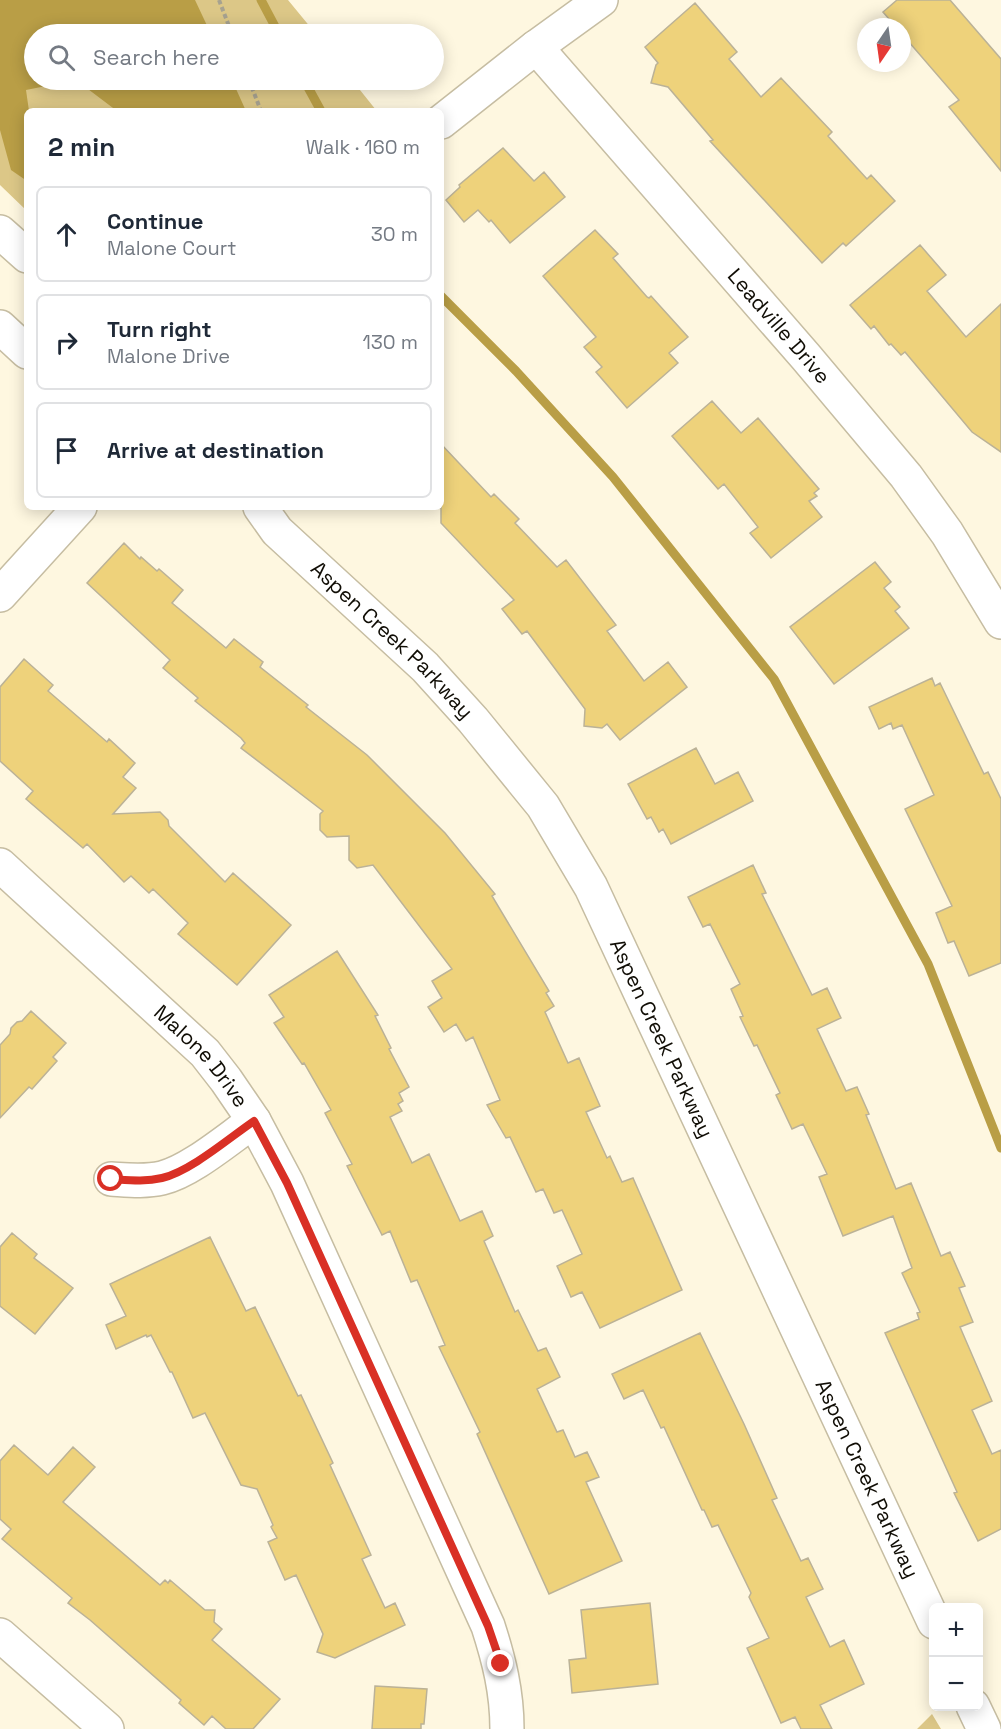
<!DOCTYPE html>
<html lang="en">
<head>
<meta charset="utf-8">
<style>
  :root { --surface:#fff; --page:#f6f6f7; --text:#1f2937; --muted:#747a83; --line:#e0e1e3 }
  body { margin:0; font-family:"Space Grotesk",sans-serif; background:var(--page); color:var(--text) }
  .controls { position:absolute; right:18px; bottom:18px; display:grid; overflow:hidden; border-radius:9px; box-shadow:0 3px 15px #0003 }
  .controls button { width:54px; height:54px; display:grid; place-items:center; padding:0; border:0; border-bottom:2px solid var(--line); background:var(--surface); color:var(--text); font:30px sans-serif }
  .compass { position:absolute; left:857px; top:18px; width:54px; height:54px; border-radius:50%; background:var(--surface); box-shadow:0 3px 15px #0003; rotate:193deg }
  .stop { position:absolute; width:18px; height:18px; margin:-14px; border:4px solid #d93025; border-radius:50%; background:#fff }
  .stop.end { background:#d93025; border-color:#fff; box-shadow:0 2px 6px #0008 }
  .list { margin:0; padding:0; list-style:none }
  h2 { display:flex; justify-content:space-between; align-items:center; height:78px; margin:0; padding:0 24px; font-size:26px }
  h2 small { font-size:20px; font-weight:400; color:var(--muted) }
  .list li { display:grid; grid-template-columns:39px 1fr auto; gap:18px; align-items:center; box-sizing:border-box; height:96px; margin:0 12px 12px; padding:0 12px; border:2px solid var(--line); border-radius:9px }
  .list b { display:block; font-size:22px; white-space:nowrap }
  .list p { margin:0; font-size:20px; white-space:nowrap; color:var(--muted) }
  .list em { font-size:20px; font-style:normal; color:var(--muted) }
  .icon { flex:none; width:33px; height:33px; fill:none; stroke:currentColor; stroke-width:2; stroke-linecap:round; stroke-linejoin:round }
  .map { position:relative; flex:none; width:1001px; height:1729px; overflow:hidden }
  .search { position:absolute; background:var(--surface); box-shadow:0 3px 15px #0003; left:24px; top:24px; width:420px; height:66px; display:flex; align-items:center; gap:15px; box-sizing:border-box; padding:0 21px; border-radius:33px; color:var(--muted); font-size:22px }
  .panel { position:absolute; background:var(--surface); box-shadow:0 3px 15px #0003; left:24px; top:108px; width:420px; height:402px; border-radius:9px }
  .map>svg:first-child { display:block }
  .green { fill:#dcc787 }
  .water { fill:#b99e46 }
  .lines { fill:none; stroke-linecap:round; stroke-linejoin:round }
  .stream { stroke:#b99e46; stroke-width:9 }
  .building { fill:#eed27b; stroke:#bbb297; stroke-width:1.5 }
  .minor-casing { stroke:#c6bda2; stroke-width:36 }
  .path { stroke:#a7a290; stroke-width:4; stroke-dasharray:4.5 3; stroke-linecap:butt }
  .minor { stroke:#fff; stroke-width:33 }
  .route { stroke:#d93025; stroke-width:8 }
  .labels { text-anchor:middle; stroke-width:4.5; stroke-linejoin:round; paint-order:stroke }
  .street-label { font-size:21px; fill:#100d05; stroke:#fff }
</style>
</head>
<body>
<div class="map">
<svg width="1001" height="1729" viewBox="0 0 1001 1729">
  <rect width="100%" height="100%" fill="#fef7e0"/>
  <path class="green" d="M0,0H288L316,34H34V80H352L376,110L27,111V211L0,185Z
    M932,1714L941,1729H917Z"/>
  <path class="water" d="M0,0H195L211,34H34V80H76L26,90L29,111H27V181L11,170L0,130Z
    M76,80H232L246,111H117Z"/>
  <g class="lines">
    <path class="stream" d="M261,0L279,34
      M304,80L321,111
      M441,296L516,371L613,477L774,679L928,964L1001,1148"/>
  </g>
  <path class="building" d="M897,0H950L1001,59V171L949,107L959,100L902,34V27H896L883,12Z
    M695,3L737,52L729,59L761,97L781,78L832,132L828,136L867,179L871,175L895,201L846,246L843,243L822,263L710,141L713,140L668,87L651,83L656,65L658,63L645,47Z
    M503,148L534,181L544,172L565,197L510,243L491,220L489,222L478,210L464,222L446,200L460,187L459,185Z
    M595,230L618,254L613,258L647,297L649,298L651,296L688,337L669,353L678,363L627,408L596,372L602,367L584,347L596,337L543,276Z
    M920,245L946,275L927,291L966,337L1001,304V452L972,432L905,352L901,355L891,344L889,345L874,326L871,329L850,305Z
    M712,401L741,433L758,418L819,489L814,493L817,496L809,501L822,517L771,558L750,533L758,527L724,484L718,489L672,436Z
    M441,444L491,497L494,494L519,519L515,523L557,567L566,560L616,625L607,631L644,681L668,662L687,687L620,740L607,724L602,728L584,726L585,709L527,631L522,634L502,609L514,600L441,523Z
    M124,543L140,559L141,557L157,571L159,569L183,590L172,603L226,648L234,639L263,662L260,667L308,705L306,707L367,755L445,833L495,894L492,896L549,991L546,993L554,1006L545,1012L568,1063L579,1058L600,1106L586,1112L607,1158L610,1156L622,1182L633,1178L682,1290L600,1328L582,1292L571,1297L557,1266L582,1254L562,1210L554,1213L543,1189L536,1192L510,1137L506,1138L487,1105L500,1100L473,1037L466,1041L456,1024L444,1032L428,1007L442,998L432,981L452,969L373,865L357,868L349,860V836L327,837L320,830V814L323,811L241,748L245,743L241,738L195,701L198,698L163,668L170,660L87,583Z
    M875,562L891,582L884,588L900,607L895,611L909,628L834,684L790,627Z
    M24,659L53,685L48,691L107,742L109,739L135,763L123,777L136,788L113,814L160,812L168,820L169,826L225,882L233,873L291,925L237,985L178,934L188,923L153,889L149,893L131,876L124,882L87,844L83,848L26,799L33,791L0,761V687Z
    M932,678L935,686L940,683L984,774L988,772L1001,799V963L969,976L954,941L948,943L936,913L952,906L905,809L934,795L902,725L893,729L891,723L879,729L869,707Z
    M696,748L715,784L738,772L753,801L671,844L663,829L659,832L651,817L647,819L628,784Z
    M753,865L766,893L762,894L812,995L827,988L841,1018L817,1029L846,1091L857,1087L869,1114L866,1115L896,1189L911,1183L941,1256L950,1252L965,1286L959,1288L973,1322L960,1327L992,1401L972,1410L992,1454L1001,1450V1529L978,1541L954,1493L957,1492L885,1333L919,1319L917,1313L920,1312L902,1273L912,1268L893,1216L843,1236L819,1177L827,1174L803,1124L792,1129L776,1095L780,1093L757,1045L754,1046L740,1017L743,1016L731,989L740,984L710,924L703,927L688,897Z
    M337,951L378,1015L375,1016L391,1048L389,1049L409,1087L399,1093L403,1101L398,1104L402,1111L390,1117L412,1163L429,1154L460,1221L482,1211L493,1236L484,1241L515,1312L518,1310L538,1351L546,1348L560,1377L537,1389L557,1432L563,1430L575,1457L587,1452L599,1477L586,1482L622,1561L549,1594L477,1434L480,1432L439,1347L445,1345L417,1280L411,1282L390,1231L382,1235L347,1166L352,1164L325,1113L331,1110L304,1063L302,1064L274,1023L284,1017L269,995Z
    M31,1011L66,1043L53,1057L57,1061L32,1089L29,1087L0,1118V1045L10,1034L11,1028L17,1022L22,1021Z
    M12,1233L37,1254L34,1258L73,1288L35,1334L0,1306V1247Z
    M210,1237L246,1311L255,1307L298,1396L301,1395L333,1463L330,1465L371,1555L362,1559L385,1608L395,1603L405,1625L335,1658L317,1652L323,1634L296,1575L285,1580L268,1542L277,1538L271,1527L273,1525L257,1489L241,1485L205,1413L193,1418L172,1372H170L151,1335L147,1337L146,1335L116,1349L106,1325L126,1316L110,1284Z
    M700,1333L744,1424L777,1498L772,1500L801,1561L808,1558L823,1589L806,1597L830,1647L844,1640L864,1684L820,1705L832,1729H801L795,1717L781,1723L747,1648L769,1638L749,1597L751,1593L718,1525L712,1527L704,1510H702L664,1427L661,1428L643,1390L624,1399L612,1374Z
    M14,1445L48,1475L73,1447L95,1467L63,1502L160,1585L165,1580L168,1583L170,1580L205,1610H215L214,1622L222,1629L212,1640L280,1699L253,1729H226L212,1716L204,1725L179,1703L181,1700L90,1620L68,1603L72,1598L2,1539L11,1529L0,1519V1461Z
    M650,1603L658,1684L572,1693L569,1660L586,1658L581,1610Z
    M375,1686L427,1689L424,1724H421V1729H372Z"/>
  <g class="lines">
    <defs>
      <g id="minor">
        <path id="s1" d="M536,47L806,357L906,476L947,533L1001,622"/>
        <path d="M441,122L536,47L601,0"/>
        <path d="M0,232L27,256"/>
        <path d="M0,327L27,352"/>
        <path id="s2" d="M260,507L277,531L425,667L473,720L543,806L591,887L934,1622"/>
        <path d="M0,595L80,507"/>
        <path id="s3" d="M0,865L205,1053L226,1080L254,1121L287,1183L488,1626C499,1660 507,1692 507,1729"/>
        <path d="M111,1179C128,1180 145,1182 162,1178C191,1171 229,1138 254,1121"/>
        <path d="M0,1635L107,1729"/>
        <path d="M973,1706L984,1729"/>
      </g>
    </defs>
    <use href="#minor" class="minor-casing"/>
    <path class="path" d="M219,0L232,34
      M249,80L261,111"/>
    <use href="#minor" class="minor"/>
  </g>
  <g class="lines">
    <path class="route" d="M111,1179C128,1180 145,1182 162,1178C191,1171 229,1138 254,1121L287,1183L488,1626L501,1664"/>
  </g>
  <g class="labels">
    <g class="street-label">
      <text dy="7" stroke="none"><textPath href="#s1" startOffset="370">Leadville Drive</textPath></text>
      <text dy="7" stroke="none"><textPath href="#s2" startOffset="188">Aspen Creek Parkway</textPath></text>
      <text dy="7" stroke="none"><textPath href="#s2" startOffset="674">Aspen Creek Parkway</textPath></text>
      <text dy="7" stroke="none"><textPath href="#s3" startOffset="278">Malone Drive</textPath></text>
      <text dy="7" stroke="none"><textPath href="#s2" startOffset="1160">Aspen Creek Parkway</textPath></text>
    </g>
  </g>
</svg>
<div class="controls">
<button>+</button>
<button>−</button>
</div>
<svg class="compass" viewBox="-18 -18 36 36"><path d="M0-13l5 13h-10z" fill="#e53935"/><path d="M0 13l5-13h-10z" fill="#747a83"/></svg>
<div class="stop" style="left:111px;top:1179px"></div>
<div class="stop end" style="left:501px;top:1664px"></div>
<div class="search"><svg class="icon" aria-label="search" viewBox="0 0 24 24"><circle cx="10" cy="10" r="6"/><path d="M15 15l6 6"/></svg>Search here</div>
<section class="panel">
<h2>2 min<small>Walk · 160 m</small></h2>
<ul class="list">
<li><svg class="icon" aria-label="ahead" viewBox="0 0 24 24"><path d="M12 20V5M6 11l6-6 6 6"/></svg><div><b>Continue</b><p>Malone Court</p></div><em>30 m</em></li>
<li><svg class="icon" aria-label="right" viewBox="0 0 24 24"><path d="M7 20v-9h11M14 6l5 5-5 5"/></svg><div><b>Turn right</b><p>Malone Drive</p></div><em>130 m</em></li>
<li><svg class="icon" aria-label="arrive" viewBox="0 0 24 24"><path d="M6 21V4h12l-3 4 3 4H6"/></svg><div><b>Arrive at destination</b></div></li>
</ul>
</section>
</div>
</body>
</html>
